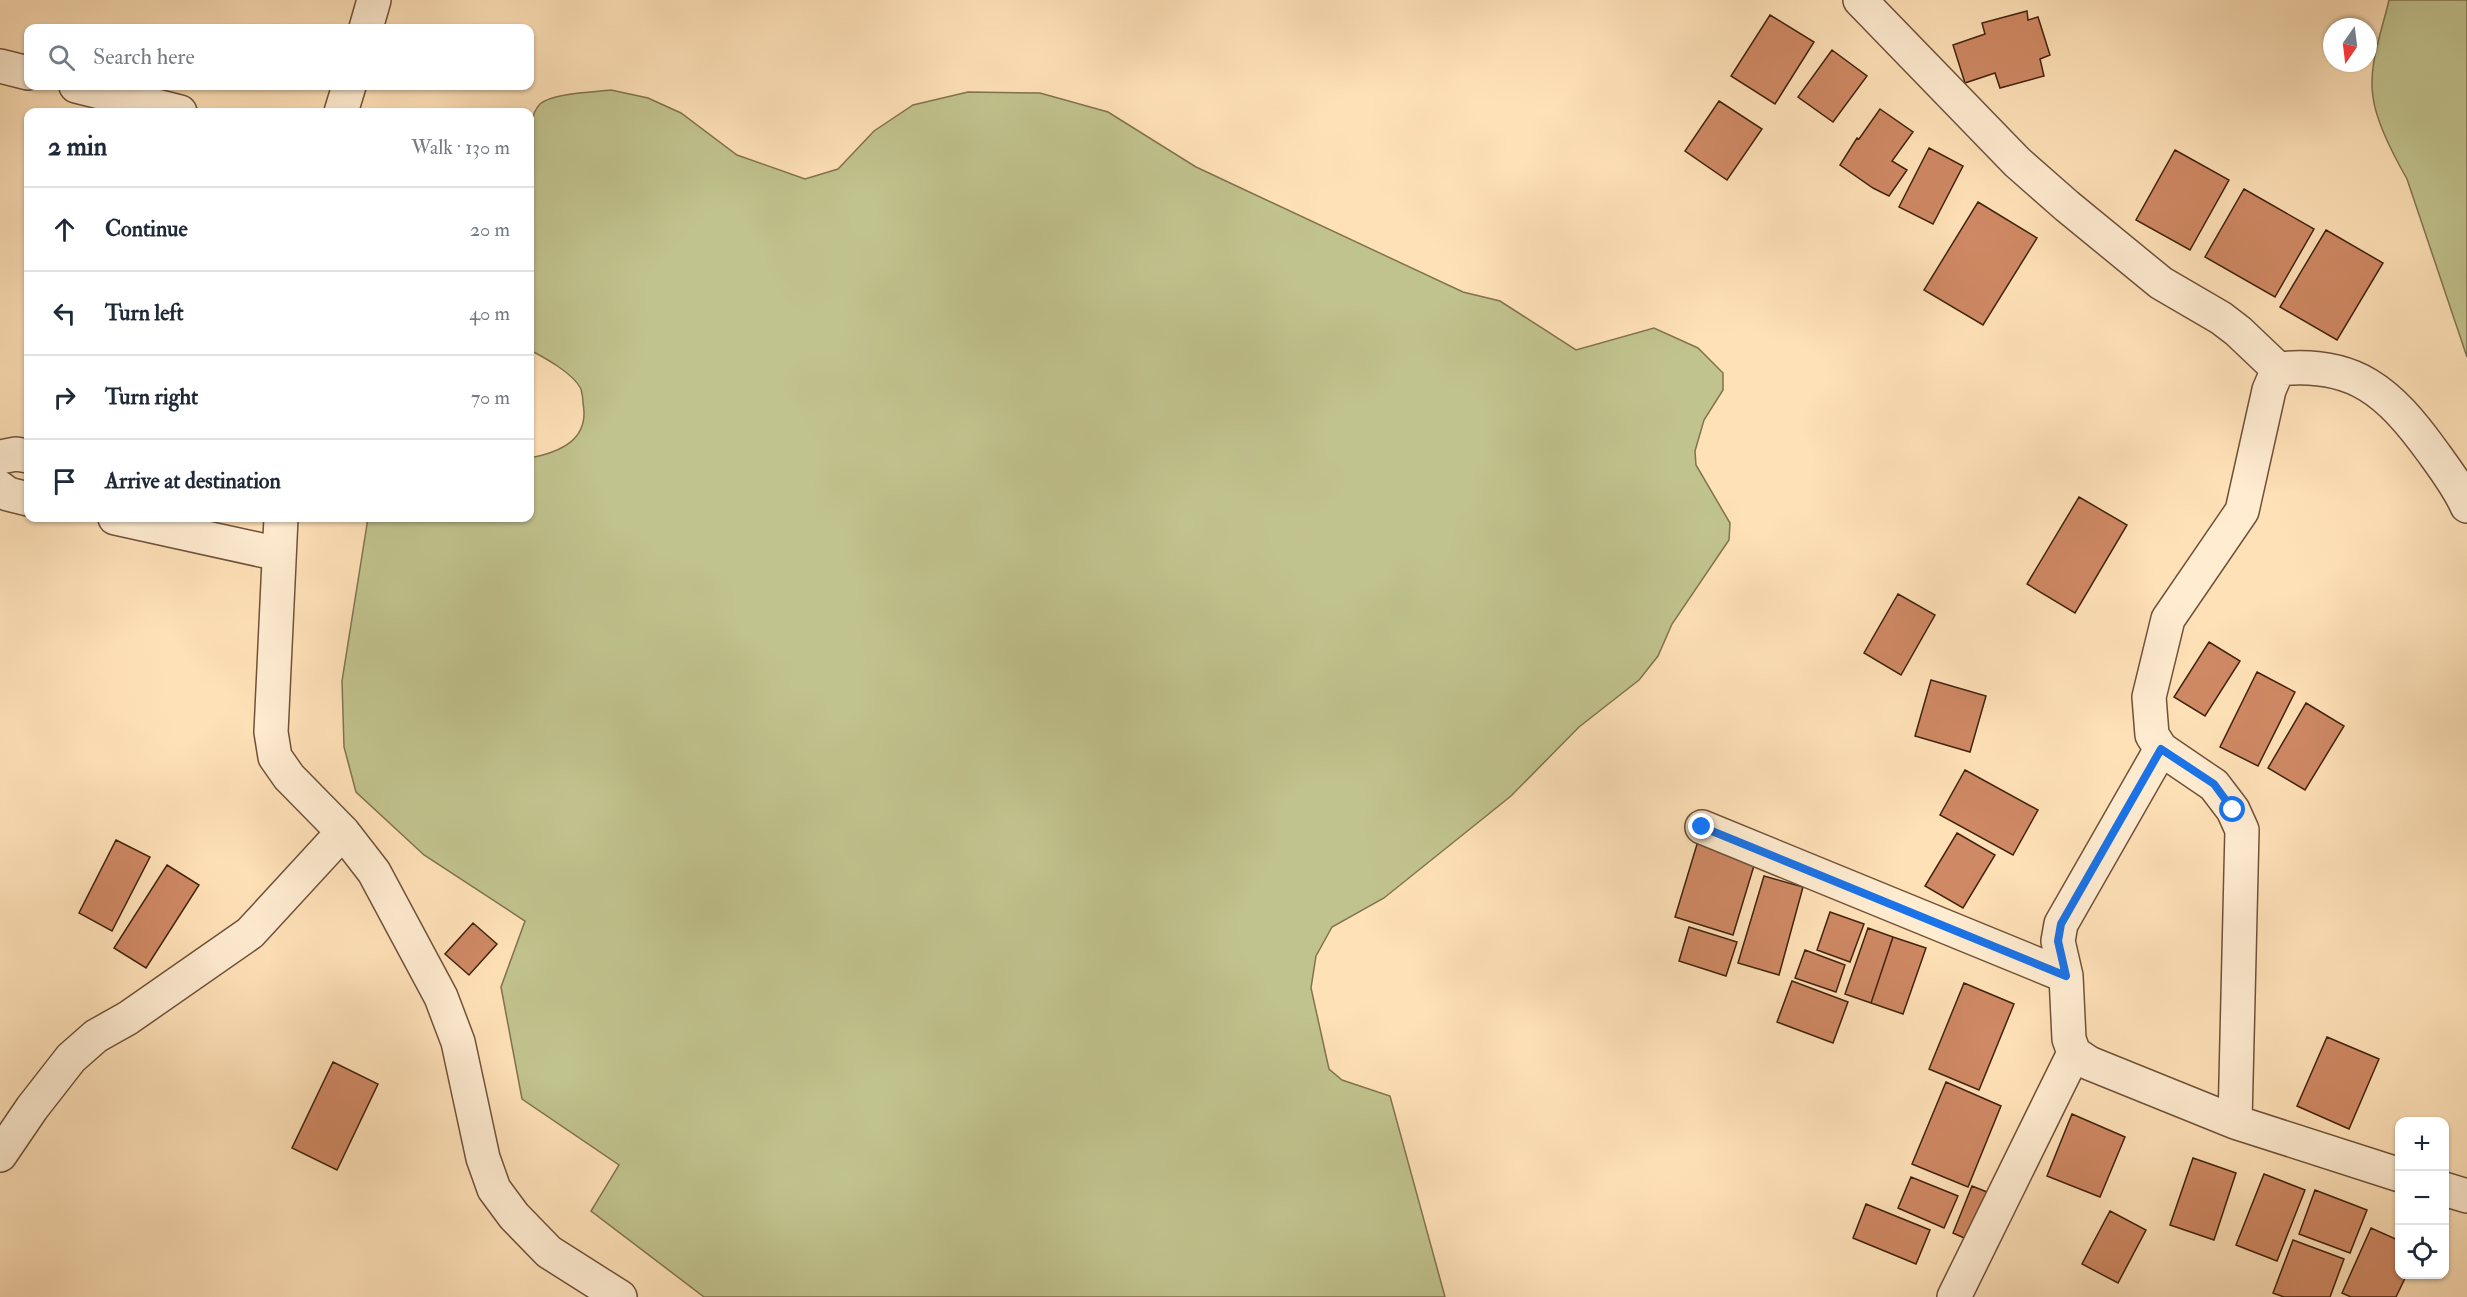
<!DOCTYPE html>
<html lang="en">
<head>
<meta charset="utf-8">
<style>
  :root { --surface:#fff; --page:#f6f6f7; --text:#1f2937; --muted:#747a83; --line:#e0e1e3 }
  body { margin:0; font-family:"IM FELL Double Pica",serif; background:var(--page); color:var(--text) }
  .controls { position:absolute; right:18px; bottom:18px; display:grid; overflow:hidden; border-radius:12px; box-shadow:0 2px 4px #0004 }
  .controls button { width:54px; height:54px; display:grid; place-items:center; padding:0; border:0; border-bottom:2px solid var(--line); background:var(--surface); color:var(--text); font:30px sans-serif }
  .compass { position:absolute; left:2323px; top:18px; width:54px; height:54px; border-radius:50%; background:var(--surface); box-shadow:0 2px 4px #0004; rotate:194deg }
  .stop { position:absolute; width:18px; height:18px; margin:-14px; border:4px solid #1a73e8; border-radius:50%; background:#fff }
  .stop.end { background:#1a73e8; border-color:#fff; box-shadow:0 2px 6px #0008 }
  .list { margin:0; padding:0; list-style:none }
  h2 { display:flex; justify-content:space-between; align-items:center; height:78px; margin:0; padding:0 24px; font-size:26px }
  h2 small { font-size:20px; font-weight:400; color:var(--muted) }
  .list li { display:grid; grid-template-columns:39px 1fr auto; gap:18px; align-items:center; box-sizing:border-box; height:84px; padding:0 24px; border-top:2px solid var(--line) }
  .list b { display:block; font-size:22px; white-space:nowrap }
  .list em { font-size:20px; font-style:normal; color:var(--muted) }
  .icon { flex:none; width:33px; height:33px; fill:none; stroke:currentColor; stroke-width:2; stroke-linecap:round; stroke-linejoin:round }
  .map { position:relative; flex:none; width:2467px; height:1297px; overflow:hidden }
  .search { position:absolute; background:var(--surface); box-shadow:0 2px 4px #0004; left:24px; top:24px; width:510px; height:66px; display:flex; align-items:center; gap:15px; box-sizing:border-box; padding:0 21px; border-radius:12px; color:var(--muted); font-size:22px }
  .panel { position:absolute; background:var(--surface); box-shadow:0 2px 4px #0004; left:24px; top:108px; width:510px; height:414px; border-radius:12px }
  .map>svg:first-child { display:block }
  .green { fill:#c1c38e; stroke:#81734e; stroke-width:1.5 }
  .building { fill:#cf8964; stroke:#41230e; stroke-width:1.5 }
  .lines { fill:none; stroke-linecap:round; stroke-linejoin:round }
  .street-casing { stroke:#705238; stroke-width:36 }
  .street { stroke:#ffecd1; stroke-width:33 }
  .route { stroke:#1a73e8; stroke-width:8 }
</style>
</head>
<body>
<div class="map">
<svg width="2467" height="1297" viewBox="0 0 2467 1297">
  <rect width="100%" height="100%" fill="#ffe1b8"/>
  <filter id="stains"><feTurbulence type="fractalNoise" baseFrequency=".00333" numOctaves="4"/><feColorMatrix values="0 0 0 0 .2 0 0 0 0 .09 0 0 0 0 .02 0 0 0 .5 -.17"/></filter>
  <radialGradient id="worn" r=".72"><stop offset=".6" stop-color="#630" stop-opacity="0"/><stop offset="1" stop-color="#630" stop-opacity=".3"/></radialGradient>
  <path class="green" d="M2389,0H2467V357L2407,179C2395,158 2376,121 2373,97C2368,65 2382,31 2389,0Z
    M611,90L648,98L681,113L737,155L805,179L838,169L874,131L913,105L968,92L1040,93L1108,112L1196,167L1463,292L1500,301L1576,350L1654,328L1698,348L1723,373V390L1704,420L1695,451L1696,465L1730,523L1729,540L1672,624L1658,656L1639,680L1579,727L1511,796L1384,898L1332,927L1316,956L1311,988L1329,1069L1342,1080L1390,1096L1445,1297H704L591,1211L619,1165L522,1099L501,987L525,921L424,855L356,792L344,747L342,681L368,518H530V458C560,452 590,440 583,403C583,399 582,393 581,389C573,373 545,358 530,350V125C532,118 535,109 540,104C552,93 595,92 611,90Z"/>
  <path class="building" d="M2027,11L2028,20L2038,17L2050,55L2040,59L2044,76L2000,88L1995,73L1965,83L1953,45L1985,34L1982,23Z
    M1770,15L1814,42L1775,104L1731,76Z
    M1832,50L1867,76L1833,122L1798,97Z
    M1719,101L1762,129L1727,180L1685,151Z
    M1880,109L1913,132L1892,161L1907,170L1889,196L1873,188L1840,165L1857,138L1859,139Z
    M1929,148L1963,166L1933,224L1899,207Z
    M2175,150L2229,180L2190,250L2136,220Z
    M2244,189L2314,229L2275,297L2205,257Z
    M1978,202L2037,238L1983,325L1924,290Z
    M2326,230L2383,263L2337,340L2280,307Z
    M2079,497L2127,525L2075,613L2027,584Z
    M1898,594L1935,615L1901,675L1864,653Z
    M2209,642L2240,661L2205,716L2174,697Z
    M2257,672L2295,692L2258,766L2220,747Z
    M1931,680L1986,696L1970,752L1915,736Z
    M2306,703L2344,726L2305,790L2268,768Z
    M1965,770L2038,810L2013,855L1940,815Z
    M1957,833L1995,855L1963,908L1925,886Z
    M116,840L150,857L112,931L79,913Z
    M1698,841L1756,859L1733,935L1675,917Z
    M167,865L199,885L146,968L114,948Z
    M1764,876L1803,887L1779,975L1738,963Z
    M1830,912L1864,924L1850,962L1817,950Z
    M473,923L497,944L469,975L445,954Z
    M1689,927L1737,942L1726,976L1679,961Z
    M1868,928L1893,937L1871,1003L1845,994Z
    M1893,937L1926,948L1903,1014L1871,1003Z
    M1805,950L1845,965L1836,992L1795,978Z
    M1792,981L1848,1002L1833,1043L1777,1022Z
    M1964,983L2014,1004L1979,1090L1929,1069Z
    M2327,1037L2379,1059L2349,1129L2297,1106Z
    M333,1062L378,1084L337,1170L292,1148Z
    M1946,1082L2001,1106L1968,1187L1912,1164Z
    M2072,1114L2125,1137L2100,1197L2047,1176Z
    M2193,1158L2236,1173L2214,1240L2170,1225Z
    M2264,1174L2305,1190L2277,1261L2236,1245Z
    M1911,1177L1958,1196L1944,1228L1898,1208Z
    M1972,1186L1997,1196L1978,1244L1953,1233Z
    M2315,1190L2367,1210L2350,1253L2299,1234Z
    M1866,1204L1930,1230L1916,1264L1853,1238Z
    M2110,1211L2146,1230L2118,1283L2082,1264Z
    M2371,1228L2400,1241V1274H2407L2396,1297H2351L2342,1293Z
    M2293,1240L2344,1259L2330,1297H2284L2273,1293Z"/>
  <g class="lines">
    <defs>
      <path id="street" d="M1860,0L2017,162L2067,206L2161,283L2221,318L2238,331L2278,369C2355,361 2389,392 2432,451C2445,469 2458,486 2467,506
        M366,28L374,0
        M0,66L28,73
        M76,86L180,112
        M341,112L349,86
        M0,457L16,454L28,456
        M0,488L8,494L28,499
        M115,518L279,554
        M281,518L271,732L275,757L289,777L343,832L374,872L441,997L458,1042L483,1158L494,1189L514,1216L549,1252L620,1297
        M2161,749L2061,924L2058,941L2066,976L2069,1039L2074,1053L2089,1063L2235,1122L2400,1175
        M1702,827L2066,976
        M2235,1122L2242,830L2233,810L2214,785L2161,749L2152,735L2149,697L2168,619L2242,511L2269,390L2278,369
        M0,1155L32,1108L71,1058L96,1036L128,1018L250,933L343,832
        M2444,1189L2467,1196
        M1954,1297L2074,1053"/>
    </defs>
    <use href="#street" class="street-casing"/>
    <use href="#street" class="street"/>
  </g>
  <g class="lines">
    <path class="route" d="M1702,827L2066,976L2058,941L2061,924L2161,749L2214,784L2233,810"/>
  </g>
  <rect width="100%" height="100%" filter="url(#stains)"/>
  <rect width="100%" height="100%" fill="url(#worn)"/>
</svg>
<div class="controls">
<button>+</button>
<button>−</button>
<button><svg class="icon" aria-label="locate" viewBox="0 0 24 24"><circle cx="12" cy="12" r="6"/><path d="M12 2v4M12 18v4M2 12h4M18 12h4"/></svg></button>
</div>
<svg class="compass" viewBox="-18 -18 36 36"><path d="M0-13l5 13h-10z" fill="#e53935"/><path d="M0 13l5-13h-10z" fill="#747a83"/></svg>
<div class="stop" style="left:2233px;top:810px"></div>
<div class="stop end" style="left:1702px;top:827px"></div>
<div class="search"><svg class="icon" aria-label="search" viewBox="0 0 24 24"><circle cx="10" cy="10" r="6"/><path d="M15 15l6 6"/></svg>Search here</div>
<section class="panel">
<h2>2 min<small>Walk · 130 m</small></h2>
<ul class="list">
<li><svg class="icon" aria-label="ahead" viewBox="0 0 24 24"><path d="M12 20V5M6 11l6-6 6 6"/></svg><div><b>Continue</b></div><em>20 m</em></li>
<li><svg class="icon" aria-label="left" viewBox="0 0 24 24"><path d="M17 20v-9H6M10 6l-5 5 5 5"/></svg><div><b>Turn left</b></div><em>40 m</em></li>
<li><svg class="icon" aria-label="right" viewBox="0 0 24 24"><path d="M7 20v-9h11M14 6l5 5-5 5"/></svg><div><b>Turn right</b></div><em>70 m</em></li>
<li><svg class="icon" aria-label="arrive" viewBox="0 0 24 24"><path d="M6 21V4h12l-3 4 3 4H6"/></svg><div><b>Arrive at destination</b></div></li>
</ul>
</section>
</div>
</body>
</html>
